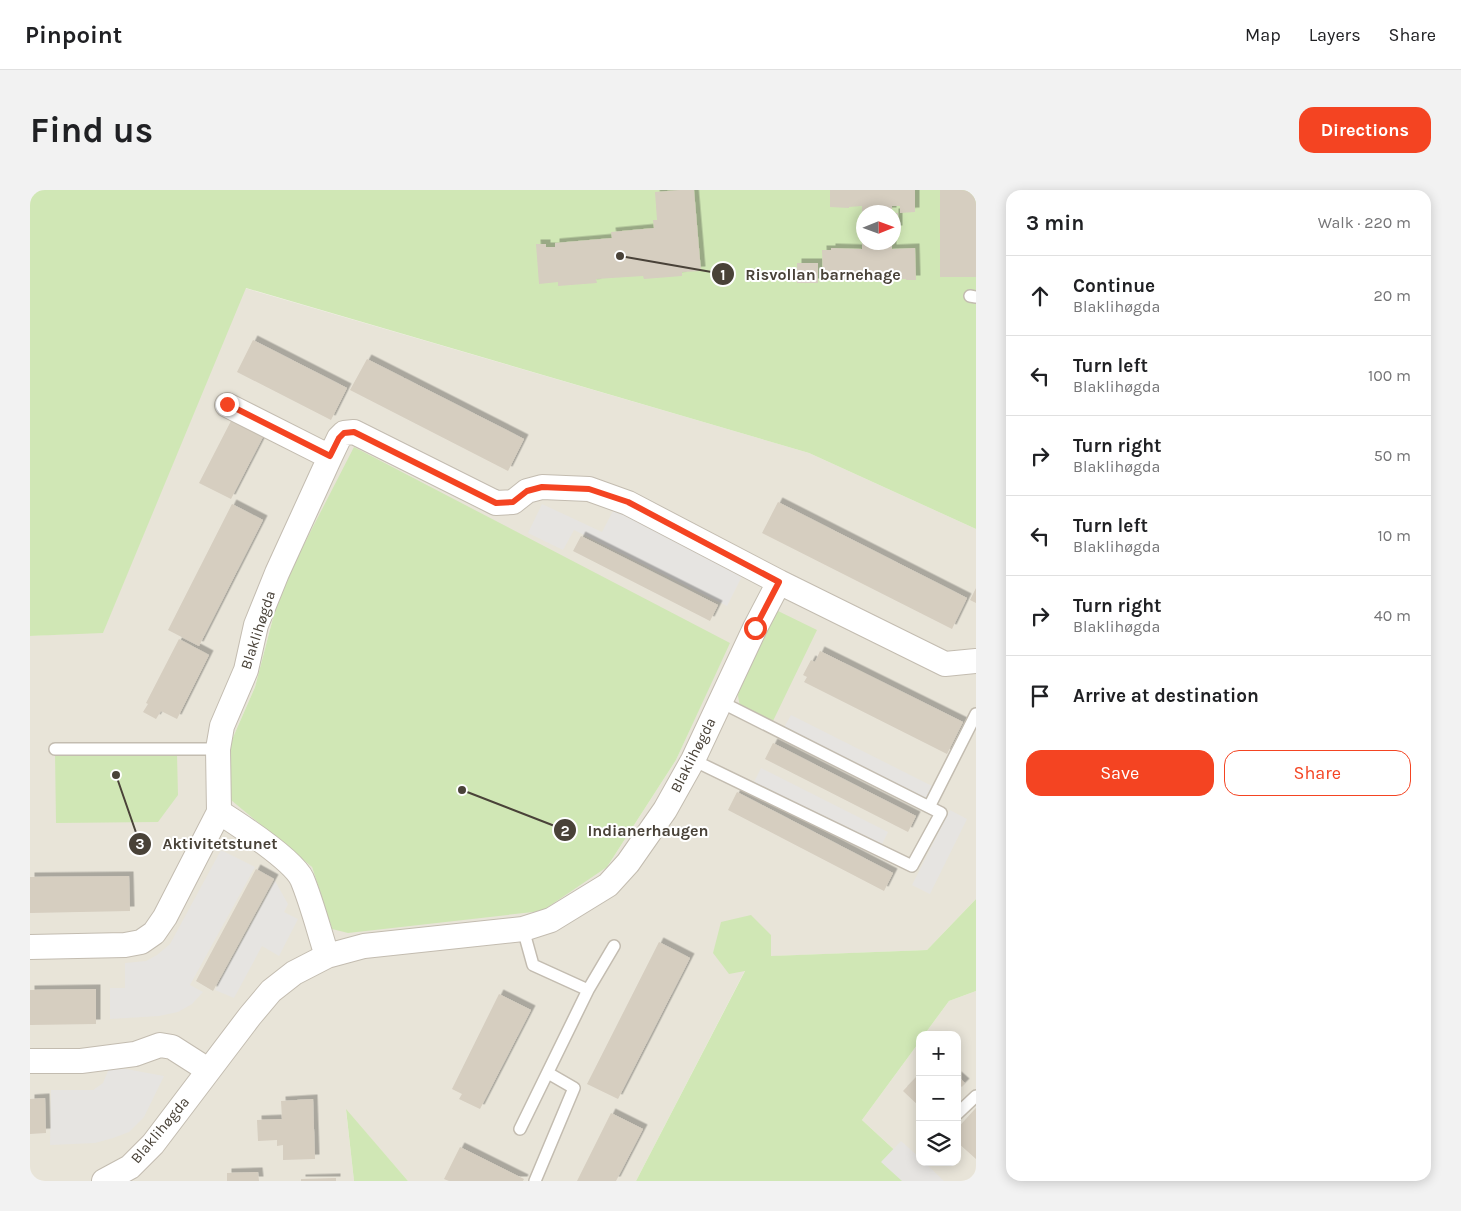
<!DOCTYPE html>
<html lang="en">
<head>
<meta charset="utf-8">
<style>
  :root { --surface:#fff; --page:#f2f2f2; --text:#202124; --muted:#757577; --line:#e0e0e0; --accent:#f44422 }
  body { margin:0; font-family:Karla,sans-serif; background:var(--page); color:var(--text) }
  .controls { position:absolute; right:15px; bottom:15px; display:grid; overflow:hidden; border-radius:10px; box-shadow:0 2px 12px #0003 }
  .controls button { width:45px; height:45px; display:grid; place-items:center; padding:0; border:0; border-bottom:1px solid var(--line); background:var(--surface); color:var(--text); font:25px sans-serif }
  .compass { position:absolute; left:826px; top:15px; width:45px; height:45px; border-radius:50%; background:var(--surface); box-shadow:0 2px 12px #0003; rotate:89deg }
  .stop { position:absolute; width:15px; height:15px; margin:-11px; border:4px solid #f44422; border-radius:50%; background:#fff }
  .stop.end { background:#f44422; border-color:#fff; box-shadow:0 1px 5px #0008 }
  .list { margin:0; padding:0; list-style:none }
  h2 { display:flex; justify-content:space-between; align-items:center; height:65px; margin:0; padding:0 20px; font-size:21px }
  h2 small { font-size:16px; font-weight:400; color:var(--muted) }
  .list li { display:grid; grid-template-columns:32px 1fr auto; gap:15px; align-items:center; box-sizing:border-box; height:80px; padding:0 20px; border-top:1px solid var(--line) }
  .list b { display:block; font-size:19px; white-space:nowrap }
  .list p { margin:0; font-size:16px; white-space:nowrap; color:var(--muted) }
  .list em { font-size:16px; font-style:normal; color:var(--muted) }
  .actions { display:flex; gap:10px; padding:15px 20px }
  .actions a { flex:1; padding:11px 0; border:1px solid var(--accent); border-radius:15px; text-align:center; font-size:18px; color:var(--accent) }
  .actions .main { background:var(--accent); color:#fff }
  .icon { flex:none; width:28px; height:28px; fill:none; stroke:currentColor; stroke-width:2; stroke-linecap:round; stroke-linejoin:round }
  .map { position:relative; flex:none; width:946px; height:991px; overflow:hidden; border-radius:15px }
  header { display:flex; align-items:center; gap:30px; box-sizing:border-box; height:70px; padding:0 25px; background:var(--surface); border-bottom:1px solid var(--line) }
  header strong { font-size:24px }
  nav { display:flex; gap:28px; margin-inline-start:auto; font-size:18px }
  .intro { display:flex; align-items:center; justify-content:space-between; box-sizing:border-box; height:120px; padding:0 30px }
  h1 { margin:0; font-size:35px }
  .button { padding:12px 22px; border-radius:15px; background:var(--accent); color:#fff; font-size:18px; font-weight:700 }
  main { display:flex; gap:30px; padding:0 30px }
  aside { flex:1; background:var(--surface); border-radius:15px; box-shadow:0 2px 12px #0003 }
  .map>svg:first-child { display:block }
  .residential { fill:#e8e4d8; fill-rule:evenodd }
  .green { fill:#d0e7b5; fill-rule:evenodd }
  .parking { fill:#e6e4e1 }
  .building { fill:#d6cec0; filter:url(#shadow) }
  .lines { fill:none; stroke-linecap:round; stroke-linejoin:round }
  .service-casing { stroke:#c3bcb0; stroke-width:14 }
  .minor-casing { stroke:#c3bcb0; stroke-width:26 }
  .service { stroke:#fff; stroke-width:11 }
  .minor { stroke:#fff; stroke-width:24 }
  .route { stroke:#f44422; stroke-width:6 }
  .labels { text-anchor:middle; stroke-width:4; stroke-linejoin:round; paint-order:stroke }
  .street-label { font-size:15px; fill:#494238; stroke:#fff }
  .leader { fill:none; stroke:#494238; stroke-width:2 }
  .callout-dot { fill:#494238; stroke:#fff; stroke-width:2 }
  .mark-label { font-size:15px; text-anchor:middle; font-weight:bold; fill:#fff }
  .callout-label { font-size:16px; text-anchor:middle; font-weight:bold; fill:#494238; stroke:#fff; stroke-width:4; stroke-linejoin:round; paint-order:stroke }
</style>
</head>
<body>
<header>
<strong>Pinpoint</strong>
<nav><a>Map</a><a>Layers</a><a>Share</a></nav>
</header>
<div class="intro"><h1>Find us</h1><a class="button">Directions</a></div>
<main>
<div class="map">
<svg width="946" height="991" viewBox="0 0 946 991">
  <defs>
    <filter id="shadow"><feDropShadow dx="4.5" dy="-4.5" stdDeviation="0" flood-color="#0004"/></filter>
  </defs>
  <rect width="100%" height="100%" fill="#f5f2ea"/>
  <path class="residential" d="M215,98L779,263L946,339V709L897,760L722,767L606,991H378L316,920L324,991H0V446L73,442ZM250,401L699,453L646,570L577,677L302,739L282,677L197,561L225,497Z
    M946,801V991H898L832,930L890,851V972H927V845H894L919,811Z"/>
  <path class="green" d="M0,0H946V339L779,263L216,98L73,443L0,446ZM834,22H864V52H834Z
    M324,257L700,453L646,570L577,677L512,721L318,743L302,739L282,677L201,610L197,561L225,497L250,401Z
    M746,420L787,440L743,531L710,517L708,506L709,494Z
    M25,563L147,564L148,605L128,632L26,633Z
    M946,709V801L919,811L894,845H890V851L832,930L898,991H606L715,781L699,784L683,763L691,732L721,725L741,745V766L897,760Z
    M316,919L378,991H324Z"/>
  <path class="parking" d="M512,314L572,342L584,319L713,384L697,416L544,340L533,360L498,343Z
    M761,525L902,596L895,610L753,539Z
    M731,578L858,642L851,656L724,592Z
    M920,620L937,629L900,704L882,695Z
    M191,660L225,677L160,795L173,802L162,814L148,822L129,826L80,829V798H95V773L116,771L127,765L140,754Z
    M245,691L258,714L254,722L268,729L249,766L232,756L204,808L185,800Z
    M80,876L134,886L114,927L99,942L83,948L65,953L20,955L21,900H63L73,893Z
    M871,951L890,968V972H894L914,991H872L851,972Z"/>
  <path class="building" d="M649,0H664L671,81L652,82V86L614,89L613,86L566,89L567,93L528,96V92L509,94L506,54H516V57H525V53L582,48L581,42L624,38L623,30H627L625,2Z
    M800,0H885V22L870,23V16H862V22H832V16L819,17V18L800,17Z
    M910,0H946V87H910Z
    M864,23H868V40H864Z
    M832,52H862V59L885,58L886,90H876V89L802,90V84H793L792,60H801V58L832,59Z
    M767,73H788V93H767Z
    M223,150L317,198L301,230L207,182Z
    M337,169L494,249L478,281L320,200Z
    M202,229L234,245L201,309L169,293Z
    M748,312L937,408L922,439L732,343Z
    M202,314L233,330L169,456L138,440Z
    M551,346L688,415L680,431L543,361Z
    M946,398V413L940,410Z
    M149,449L179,465L147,529L131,521L126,529L113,522L118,514L116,513Z
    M790,461L933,532L917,564L774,492L777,487L773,485L781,470L785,472Z
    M743,553L886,626L878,642L735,569Z
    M707,602L863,683L854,701L698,620Z
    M226,679L244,689L183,801L166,791Z
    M99,686L100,721L0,723V687Z
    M629,752L660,768L588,909L557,894Z
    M66,799V834L0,835V800Z
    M469,804L501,820L450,919L429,909L432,904L422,899Z
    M890,883V917L873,901Z
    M927,886L935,893L927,901Z
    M15,908L16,943L0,944V909Z
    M283,909L285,969L253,970V955L247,956V950L228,951L227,930L252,929L251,911Z
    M946,918V969L927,952V939Z
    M581,923L613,939L586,991H547Z
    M430,957L494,989L493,991H419L414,989Z
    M228,982L229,991H197V983Z
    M306,988V991H271V989Z"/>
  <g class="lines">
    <defs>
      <path id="service" d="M940,106L946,107
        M689,511L899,617
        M25,559H188
        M663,570L882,676L911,623L899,617L946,524
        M493,739L503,775L558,800L584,756
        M927,924L946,906
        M490,939L558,800
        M505,991L544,898L518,883"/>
      <path id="minor" d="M197,215L300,267
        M189,622L188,559L192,536L216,480L226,435L247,383L300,267L309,248L314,243L324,242L466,313L483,312L497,301L512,297L559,299L598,313L749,392
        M0,757L95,755L111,752L124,743L135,727L189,622C208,634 263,670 272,689C282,713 289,741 297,766
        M0,871H51L105,864L130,855L142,857L178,880
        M74,991L100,977L123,954L220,826L241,801L264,783L297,766L334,756L493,739L521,730L578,695L598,673L635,620L663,570L725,438L749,392L915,474L946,471"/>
    </defs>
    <use href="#service" class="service-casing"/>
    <use href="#minor" class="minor-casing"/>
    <use href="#service" class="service"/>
    <use href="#minor" class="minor"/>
  </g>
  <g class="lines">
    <path class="route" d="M197,214L300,266L309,248L314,243L324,242L466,313L483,312L497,301L512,297L559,299L598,312L749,392L725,438"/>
  </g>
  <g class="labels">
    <g class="street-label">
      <text transform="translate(228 440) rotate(-72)" y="5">Blaklihøgda</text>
      <text transform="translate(663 565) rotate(-63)" y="5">Blaklihøgda</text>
      <text transform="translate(130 940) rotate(-50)" y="5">Blaklihøgda</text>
    </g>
  </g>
  <path class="leader" d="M590 66L693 84M432 600L535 640M86 585L110 654"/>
  <g class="callout-dot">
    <circle cx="590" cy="66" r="5"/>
    <circle cx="432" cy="600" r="5"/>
    <circle cx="86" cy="585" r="5"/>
    <circle cx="693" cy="84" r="12"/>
    <circle cx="535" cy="640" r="12"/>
    <circle cx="110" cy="654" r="12"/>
  </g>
  <g class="mark-label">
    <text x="693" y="90">1</text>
    <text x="535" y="646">2</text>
    <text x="110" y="659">3</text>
  </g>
  <g class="callout-label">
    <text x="793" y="90">Risvollan barnehage</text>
    <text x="618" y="646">Indianerhaugen</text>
    <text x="190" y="659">Aktivitetstunet</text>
  </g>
</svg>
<div class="controls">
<button>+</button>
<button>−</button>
<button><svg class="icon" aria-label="layers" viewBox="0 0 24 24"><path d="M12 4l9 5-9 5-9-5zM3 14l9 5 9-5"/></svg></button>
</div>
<svg class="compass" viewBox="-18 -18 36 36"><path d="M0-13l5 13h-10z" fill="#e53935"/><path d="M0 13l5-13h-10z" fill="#757577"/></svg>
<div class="stop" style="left:725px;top:438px"></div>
<div class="stop end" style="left:197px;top:214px"></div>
</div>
<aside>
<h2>3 min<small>Walk · 220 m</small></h2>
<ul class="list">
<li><svg class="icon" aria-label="ahead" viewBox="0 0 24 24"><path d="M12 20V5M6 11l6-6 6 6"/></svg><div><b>Continue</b><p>Blaklihøgda</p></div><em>20 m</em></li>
<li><svg class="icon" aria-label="left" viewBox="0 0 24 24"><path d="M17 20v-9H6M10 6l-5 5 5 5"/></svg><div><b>Turn left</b><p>Blaklihøgda</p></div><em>100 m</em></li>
<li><svg class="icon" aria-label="right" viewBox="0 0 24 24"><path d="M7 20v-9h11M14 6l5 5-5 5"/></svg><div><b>Turn right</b><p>Blaklihøgda</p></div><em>50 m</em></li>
<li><svg class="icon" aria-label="left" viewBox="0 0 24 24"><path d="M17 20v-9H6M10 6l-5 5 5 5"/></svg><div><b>Turn left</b><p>Blaklihøgda</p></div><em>10 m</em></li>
<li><svg class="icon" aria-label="right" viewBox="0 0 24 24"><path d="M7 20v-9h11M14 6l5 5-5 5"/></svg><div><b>Turn right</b><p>Blaklihøgda</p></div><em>40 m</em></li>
<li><svg class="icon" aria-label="arrive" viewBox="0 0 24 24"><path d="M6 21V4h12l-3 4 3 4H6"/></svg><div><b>Arrive at destination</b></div></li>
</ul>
<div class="actions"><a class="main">Save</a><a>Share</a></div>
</aside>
</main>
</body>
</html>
